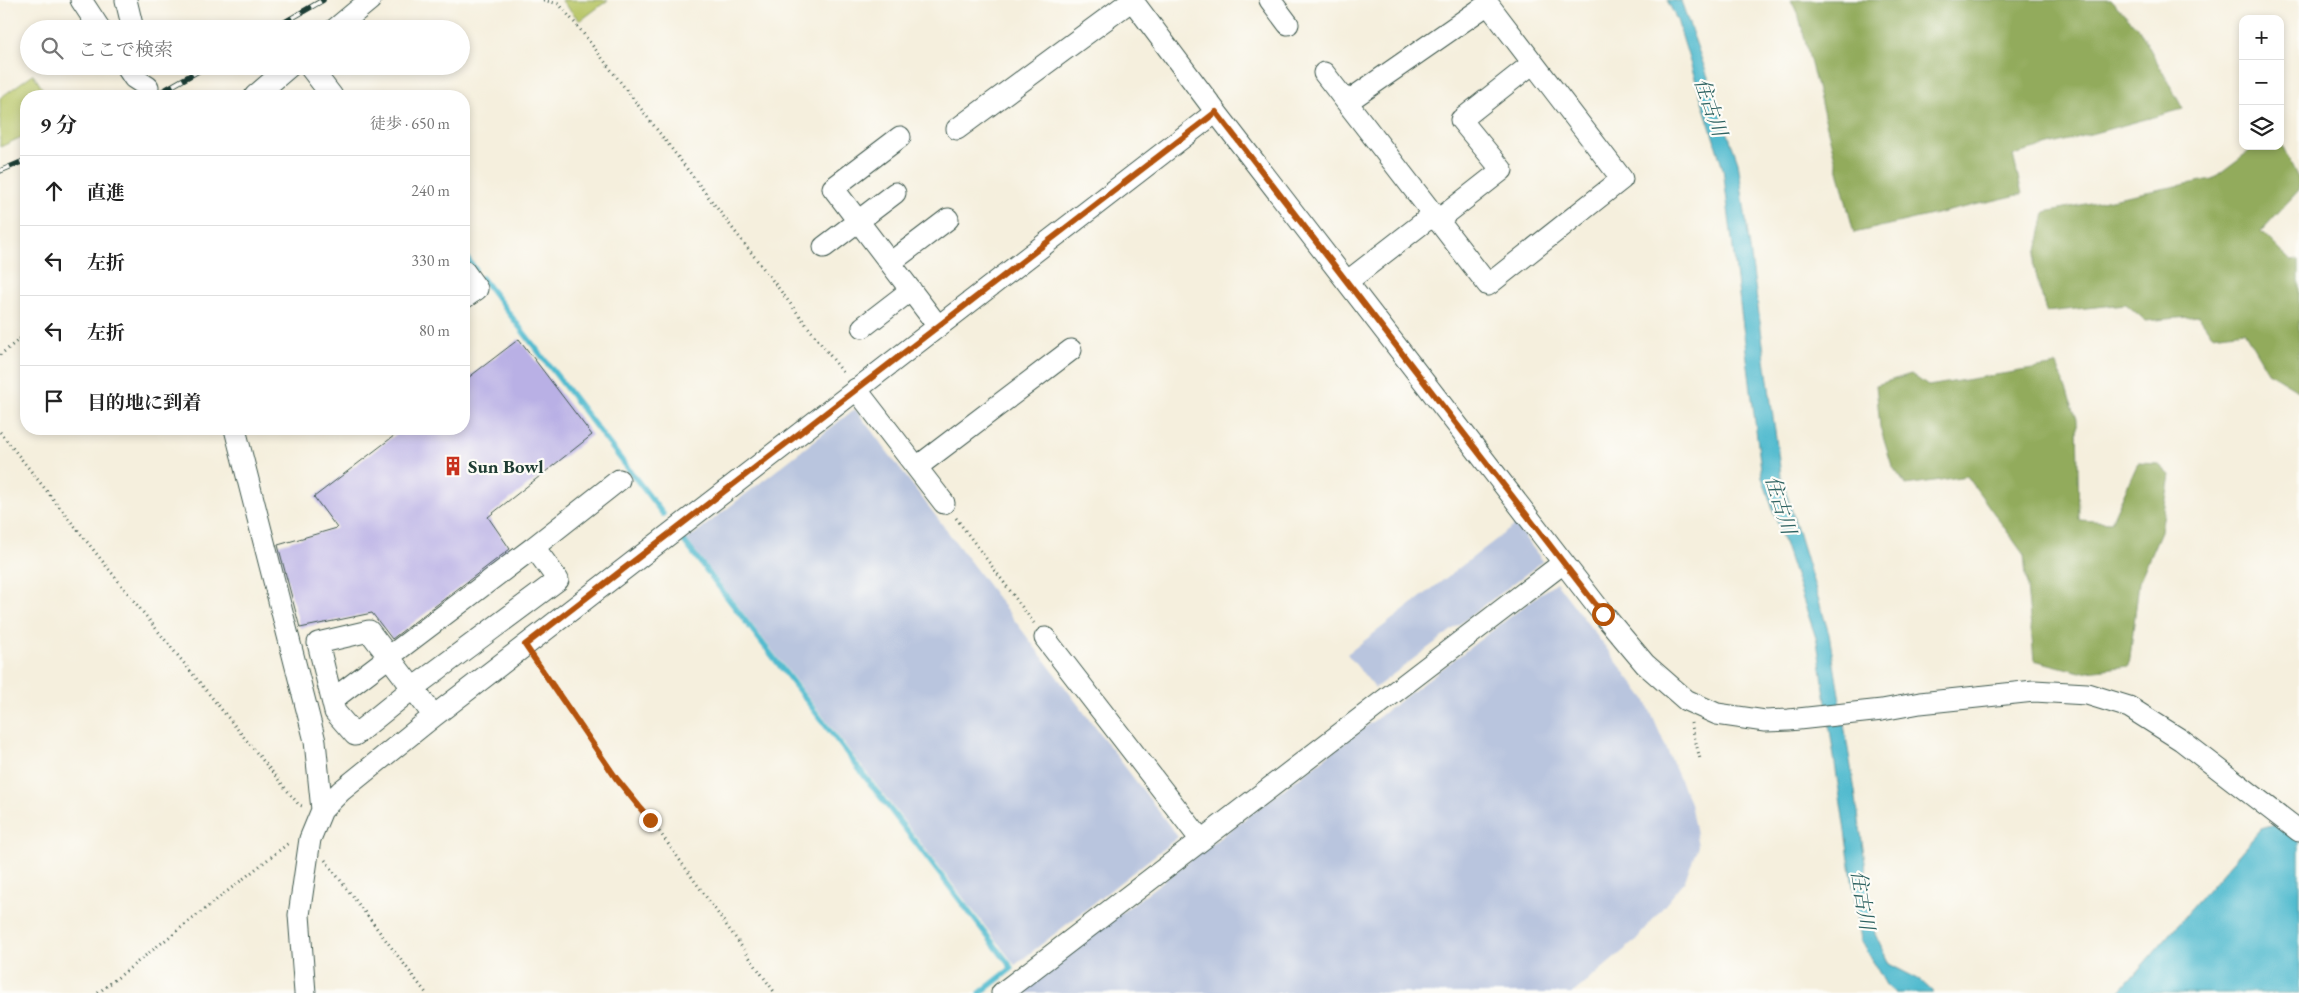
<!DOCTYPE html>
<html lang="ja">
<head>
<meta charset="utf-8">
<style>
  :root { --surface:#fff; --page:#f6f6f6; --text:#222; --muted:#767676; --line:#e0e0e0 }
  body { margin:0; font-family:"EB Garamond","Noto Serif JP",serif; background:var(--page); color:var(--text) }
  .controls { position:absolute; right:15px; top:15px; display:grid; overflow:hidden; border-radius:10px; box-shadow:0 2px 8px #0003 }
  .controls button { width:45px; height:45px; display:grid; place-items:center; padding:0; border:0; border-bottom:1px solid var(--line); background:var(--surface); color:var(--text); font:25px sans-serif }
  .stop { position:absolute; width:15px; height:15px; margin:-11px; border:4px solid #b45309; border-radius:50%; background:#fff }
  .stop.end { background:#b45309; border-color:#fff; box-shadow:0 1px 5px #0008 }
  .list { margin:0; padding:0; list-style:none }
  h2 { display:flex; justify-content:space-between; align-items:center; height:65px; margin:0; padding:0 20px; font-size:21px }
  h2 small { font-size:16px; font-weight:400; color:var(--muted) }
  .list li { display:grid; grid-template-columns:32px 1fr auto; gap:15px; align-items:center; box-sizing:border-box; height:70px; padding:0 20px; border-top:1px solid var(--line) }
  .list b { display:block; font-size:19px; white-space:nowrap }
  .list em { font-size:16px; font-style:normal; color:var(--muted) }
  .icon { flex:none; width:28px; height:28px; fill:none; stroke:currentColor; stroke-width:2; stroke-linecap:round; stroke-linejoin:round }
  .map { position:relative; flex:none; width:2299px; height:993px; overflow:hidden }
  .search { position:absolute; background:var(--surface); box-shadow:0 2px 8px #0003; left:20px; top:20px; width:450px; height:55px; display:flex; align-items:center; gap:12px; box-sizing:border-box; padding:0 18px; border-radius:28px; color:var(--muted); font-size:19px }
  .panel { position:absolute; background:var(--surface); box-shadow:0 2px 8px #0003; left:20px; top:90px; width:450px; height:345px; border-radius:20px }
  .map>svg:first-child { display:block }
  .industrial { fill:#b9c5de }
  .green { fill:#b8c668; stroke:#6c824e }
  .forest { fill:#92ab5c; stroke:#587448 }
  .water { fill:#52bbcf; stroke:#387c82 }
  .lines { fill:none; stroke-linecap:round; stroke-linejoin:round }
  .stream { stroke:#52bbcf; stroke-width:5.5 }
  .building { fill:#b9b0e5 }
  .minor-casing { stroke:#3f584d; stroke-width:23 }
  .path { stroke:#3f584d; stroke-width:3; stroke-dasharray:1 4; stroke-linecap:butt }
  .minor { stroke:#fff; stroke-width:21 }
  .rail-casing { stroke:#1f3d34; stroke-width:5.5 }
  .rail { stroke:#fdfcf7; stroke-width:4; stroke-dasharray:11; stroke-linecap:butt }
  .route { stroke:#b45309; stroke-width:6 }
  .labels { text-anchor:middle; stroke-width:4.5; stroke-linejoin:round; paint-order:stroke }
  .poi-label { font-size:19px; font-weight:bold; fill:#1f3d34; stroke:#fdfcf7; text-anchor:start }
  .water-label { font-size:20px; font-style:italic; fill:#2e6362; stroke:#fdfcf7 }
</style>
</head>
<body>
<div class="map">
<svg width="2299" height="993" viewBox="0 0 2299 993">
  <rect width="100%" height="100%" fill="#fdfcf7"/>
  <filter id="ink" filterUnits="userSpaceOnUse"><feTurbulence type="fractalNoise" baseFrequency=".02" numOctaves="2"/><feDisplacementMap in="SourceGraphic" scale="10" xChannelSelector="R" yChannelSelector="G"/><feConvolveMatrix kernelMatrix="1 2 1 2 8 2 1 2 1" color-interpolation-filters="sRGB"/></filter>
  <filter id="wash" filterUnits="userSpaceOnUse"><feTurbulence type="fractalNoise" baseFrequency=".0096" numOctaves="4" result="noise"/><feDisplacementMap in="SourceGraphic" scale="20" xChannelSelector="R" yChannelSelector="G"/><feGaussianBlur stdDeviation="1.12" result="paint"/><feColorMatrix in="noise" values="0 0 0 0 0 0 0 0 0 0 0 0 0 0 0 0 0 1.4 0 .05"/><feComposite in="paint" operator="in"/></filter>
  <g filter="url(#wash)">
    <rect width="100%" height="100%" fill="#f5efdd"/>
    <path class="industrial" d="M855,409L1178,837L1015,965L687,540Z
      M1515,525L1543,561L1375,688L1347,654Z
      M1556,582L1645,699L1690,803L1698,846L1684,882L1635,941L1573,993H1016Z"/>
    <path class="green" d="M561,0H608L580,21Z
      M33,74L47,96H26V135L0,147V98Z"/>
    <path class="forest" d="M1791,0H2111L2139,29L2183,109L2013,155L2022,194L1854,233L1799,17Z
      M2280,141L2299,180V190L2261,231L2291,261L2299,260V391L2268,372L2244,331L2212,335L2199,316L2146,321L2126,304L2046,312L2034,266L2045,212L2212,179L2256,146H2280Z
      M2057,365L2077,419L2079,520L2111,522L2138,463L2158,464L2170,475L2161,531L2139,582L2129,666L2080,672L2034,660L2024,555L1967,476L1906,485L1892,466L1880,427L1876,385L1911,374L1928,386Z"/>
    <path class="water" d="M1667,0L1681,1L1738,162L1781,475L1829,634L1855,791L1875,934L1889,964L1920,980L1934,993H1895L1886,985L1861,940L1817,641L1762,477L1723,169L1677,20Z
      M2299,818V993H2118L2261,829Z"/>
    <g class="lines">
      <path class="stream" d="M464,254L475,269
        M482,278L663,514
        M684,541L1012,968L980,993"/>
    </g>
    <g id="blocks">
      <path class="building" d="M519,339L592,435L488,517L510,549L392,639L372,613L300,628L278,545L337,528L314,497L403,429H464V381Z"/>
    </g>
  </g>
  <g filter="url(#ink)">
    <use href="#blocks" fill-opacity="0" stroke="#3f584d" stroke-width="1"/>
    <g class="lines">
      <defs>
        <path id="minor" d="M81,0L100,29
          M126,0L133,29
          M1132,0L1216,112L1603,614L1645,664L1686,700L1717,714L1765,721L1789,720L1882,710L1920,703L2034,691L2087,694L2129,707L2181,740L2299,831
          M1270,0L1288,24
          M335,29L370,0
          M126,66L134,78L148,87
          M309,66L332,96
          M1324,73L1488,285L1622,179L1488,4L1347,102
          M255,96L290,66
          M957,129L1132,0
          M900,137L833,188L938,326
          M1437,221L1502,170L1461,120L1533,63
          M824,247L895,193
          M890,263L948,219
          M464,271L477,289L464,298
          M1348,281L1433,215
          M863,327L911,290
          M856,389L944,503
          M235,429L315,741L322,810
          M917,467L1071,350
          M1045,638L1201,840
          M332,700L534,547
          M335,712L355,735L413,688L558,580L534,547L619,480
          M335,712L318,643L369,631L434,716
          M305,993L299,915L310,839L322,810L341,791L434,716L1216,112
          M1002,993L1563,563"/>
      </defs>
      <use href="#minor" class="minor-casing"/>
      <path class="path" d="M543,0L559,4L579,28L845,375
        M0,355L26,334
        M0,432L153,625L299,805L302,806
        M956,518L1034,623
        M537,661L616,778L651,820L775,993
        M1691,723L1700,759
        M325,860L426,993
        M98,993L290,842"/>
      <use href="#minor" class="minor"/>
      <defs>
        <path id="rail" d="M273,29L323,0
          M154,96L207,66
          M0,171L26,160"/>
      </defs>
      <use href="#rail" class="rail-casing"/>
      <use href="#rail" class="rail"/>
    </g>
  </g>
  <g class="lines" filter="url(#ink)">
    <path class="route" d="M650,820L616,778L525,645L1216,112L1603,614"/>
  </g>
  <defs>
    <symbol id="building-bare" viewBox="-9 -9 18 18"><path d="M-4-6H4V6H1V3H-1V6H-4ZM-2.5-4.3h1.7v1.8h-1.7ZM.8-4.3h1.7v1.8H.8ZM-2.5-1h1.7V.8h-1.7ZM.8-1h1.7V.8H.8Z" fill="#c8321e" stroke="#fdfcf7" stroke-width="2.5" paint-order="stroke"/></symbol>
  </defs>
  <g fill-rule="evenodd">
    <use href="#building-bare" x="439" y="452" width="28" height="28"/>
  </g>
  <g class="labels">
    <g class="poi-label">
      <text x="468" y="473">Sun Bowl</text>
    </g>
    <g class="water-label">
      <text transform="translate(1711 107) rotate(71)" y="7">住古川</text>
      <text transform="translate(1781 505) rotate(73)" y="7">住古川</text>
      <text transform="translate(1863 900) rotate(81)" y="7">住古川</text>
    </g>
  </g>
</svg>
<div class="controls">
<button>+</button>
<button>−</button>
<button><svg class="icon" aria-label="layers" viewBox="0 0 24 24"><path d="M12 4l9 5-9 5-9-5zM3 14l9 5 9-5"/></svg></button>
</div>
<div class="stop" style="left:1603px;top:614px"></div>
<div class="stop end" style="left:650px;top:820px"></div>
<div class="search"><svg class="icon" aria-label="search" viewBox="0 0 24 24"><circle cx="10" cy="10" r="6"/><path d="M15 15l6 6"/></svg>ここで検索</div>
<section class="panel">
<h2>9 分<small>徒歩 · 650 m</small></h2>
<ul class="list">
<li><svg class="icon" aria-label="ahead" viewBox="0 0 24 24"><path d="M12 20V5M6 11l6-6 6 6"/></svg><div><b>直進</b></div><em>240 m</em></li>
<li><svg class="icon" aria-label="left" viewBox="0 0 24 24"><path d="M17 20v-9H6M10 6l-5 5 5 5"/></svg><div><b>左折</b></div><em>330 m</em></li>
<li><svg class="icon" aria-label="left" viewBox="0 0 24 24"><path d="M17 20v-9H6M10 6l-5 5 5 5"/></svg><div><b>左折</b></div><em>80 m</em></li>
<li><svg class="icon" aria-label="arrive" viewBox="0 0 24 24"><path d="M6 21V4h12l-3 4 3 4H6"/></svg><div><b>目的地に到着</b></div></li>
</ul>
</section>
</div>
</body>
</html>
